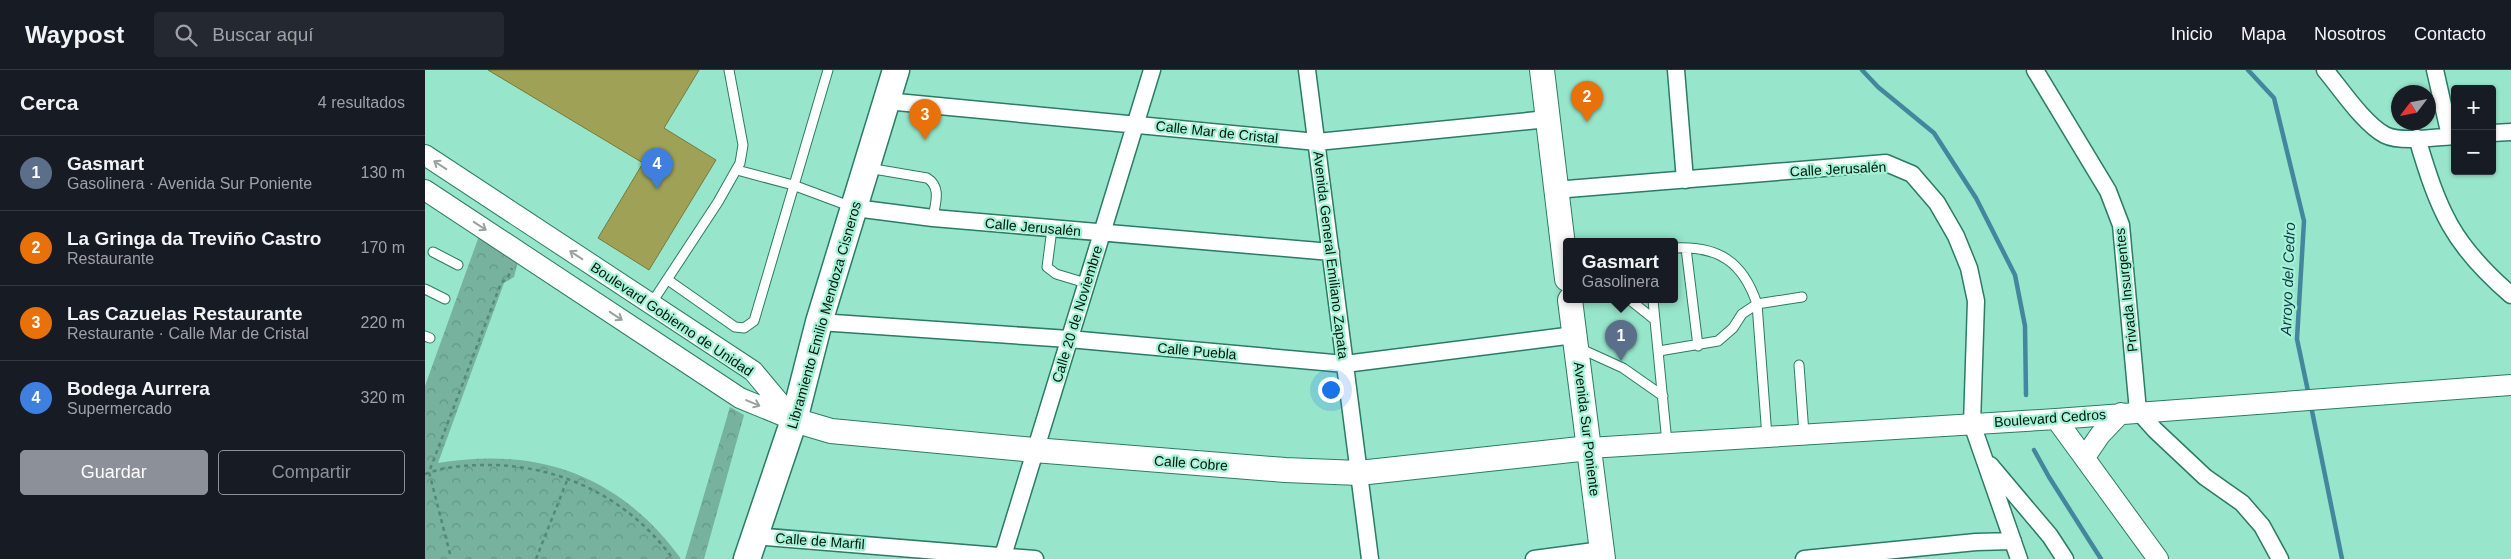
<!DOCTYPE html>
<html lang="es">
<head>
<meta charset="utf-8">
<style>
  :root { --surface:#171b24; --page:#242831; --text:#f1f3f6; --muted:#9ea1a6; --line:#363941; --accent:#8c9099 }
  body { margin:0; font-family:Arial,sans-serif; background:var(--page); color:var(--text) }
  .controls { position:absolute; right:15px; top:15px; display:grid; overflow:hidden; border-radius:5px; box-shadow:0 1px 4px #0004 }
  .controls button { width:45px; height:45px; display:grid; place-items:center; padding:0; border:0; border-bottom:1px solid var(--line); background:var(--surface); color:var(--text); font:25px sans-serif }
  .compass { position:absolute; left:1966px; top:15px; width:45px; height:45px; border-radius:50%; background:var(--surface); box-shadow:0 1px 4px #0004; rotate:238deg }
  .you { position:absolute; left:905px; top:319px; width:18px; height:18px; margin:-12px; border:4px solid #fff; border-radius:50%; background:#1a73e8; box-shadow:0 0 0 8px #1a73e833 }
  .badge { display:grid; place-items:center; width:32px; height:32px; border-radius:50%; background:var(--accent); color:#fff; font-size:16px; font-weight:700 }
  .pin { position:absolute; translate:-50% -41px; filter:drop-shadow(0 1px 2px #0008) }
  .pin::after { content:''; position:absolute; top:26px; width:18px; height:15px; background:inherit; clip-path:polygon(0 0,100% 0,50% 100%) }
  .popup { position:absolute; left:1138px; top:168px; width:115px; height:65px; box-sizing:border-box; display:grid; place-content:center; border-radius:5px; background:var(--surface); filter:drop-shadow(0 1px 4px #0005); font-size:16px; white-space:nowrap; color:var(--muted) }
  .popup b { font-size:19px; color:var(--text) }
  .popup::after { content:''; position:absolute; left:50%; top:100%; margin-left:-10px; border:10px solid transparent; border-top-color:var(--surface) }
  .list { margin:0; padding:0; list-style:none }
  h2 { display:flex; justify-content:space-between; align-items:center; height:65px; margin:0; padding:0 20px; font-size:21px }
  h2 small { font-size:16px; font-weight:400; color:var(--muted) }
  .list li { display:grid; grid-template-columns:32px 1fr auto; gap:15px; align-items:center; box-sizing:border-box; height:75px; padding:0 20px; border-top:1px solid var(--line) }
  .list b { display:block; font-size:19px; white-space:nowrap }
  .list p { margin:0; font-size:16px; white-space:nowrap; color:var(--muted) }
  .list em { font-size:16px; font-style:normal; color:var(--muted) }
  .actions { display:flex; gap:10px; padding:15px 20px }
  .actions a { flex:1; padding:11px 0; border:1px solid var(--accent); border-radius:5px; text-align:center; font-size:18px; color:var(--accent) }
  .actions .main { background:var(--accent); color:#fff }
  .icon { flex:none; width:28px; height:28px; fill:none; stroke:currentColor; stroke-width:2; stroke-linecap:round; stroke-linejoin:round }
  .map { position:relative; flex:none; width:2086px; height:489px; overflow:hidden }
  header { display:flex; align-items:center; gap:30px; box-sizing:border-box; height:70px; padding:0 25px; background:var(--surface); border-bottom:1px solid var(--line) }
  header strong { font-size:24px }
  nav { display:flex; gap:28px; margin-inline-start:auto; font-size:18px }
  .search { width:350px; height:45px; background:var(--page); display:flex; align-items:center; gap:12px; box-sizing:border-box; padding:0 18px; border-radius:5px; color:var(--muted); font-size:19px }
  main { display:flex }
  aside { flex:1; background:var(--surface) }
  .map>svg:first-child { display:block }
  .park { fill:url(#park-crowns) }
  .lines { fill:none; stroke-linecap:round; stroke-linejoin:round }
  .stream { stroke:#45869f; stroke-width:4.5 }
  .building { fill:#9fa256; stroke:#777a39 }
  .service-casing { stroke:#2b7c65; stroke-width:11 }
  .minor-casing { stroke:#2b7c65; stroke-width:19 }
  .tertiary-casing { stroke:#2b7c65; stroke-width:22 }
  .secondary-casing { stroke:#2b7c65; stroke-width:26 }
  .primary-casing { stroke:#2b7c65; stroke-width:29 }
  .path { stroke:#548978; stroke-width:2.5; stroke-dasharray:4 4; stroke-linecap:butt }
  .service { stroke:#fff; stroke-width:9 }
  .minor { stroke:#fff; stroke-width:16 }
  .tertiary { stroke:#fff; stroke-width:20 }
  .secondary { stroke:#fff; stroke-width:24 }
  .primary { stroke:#fff; stroke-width:26 }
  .oneway { stroke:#99a19f }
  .labels { text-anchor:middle; stroke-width:4.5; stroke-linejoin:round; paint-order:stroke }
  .street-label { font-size:14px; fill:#00150e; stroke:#a4f3d7 }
  .water-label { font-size:15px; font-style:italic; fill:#103647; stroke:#a4f3d7 }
</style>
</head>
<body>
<header>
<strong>Waypost</strong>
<div class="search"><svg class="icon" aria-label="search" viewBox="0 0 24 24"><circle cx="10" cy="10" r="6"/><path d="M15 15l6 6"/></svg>Buscar aquí</div>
<nav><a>Inicio</a><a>Mapa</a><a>Nosotros</a><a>Contacto</a></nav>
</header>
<main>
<aside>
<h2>Cerca<small>4 resultados</small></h2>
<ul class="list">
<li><span class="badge" style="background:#5c6f8a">1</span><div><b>Gasmart</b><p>Gasolinera · Avenida Sur Poniente</p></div><em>130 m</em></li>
<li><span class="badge" style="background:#e8710a">2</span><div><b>La Gringa da Treviño Castro</b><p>Restaurante</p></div><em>170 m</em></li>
<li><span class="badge" style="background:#e8710a">3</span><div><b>Las Cazuelas Restaurante</b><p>Restaurante · Calle Mar de Cristal</p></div><em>220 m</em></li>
<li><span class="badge" style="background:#3f7fe0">4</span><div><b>Bodega Aurrera</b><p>Supermercado</p></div><em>320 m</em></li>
</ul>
<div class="actions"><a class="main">Guardar</a><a>Compartir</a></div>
</aside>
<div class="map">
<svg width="2086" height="489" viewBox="0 0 2086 489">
  <defs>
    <pattern id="park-crowns" width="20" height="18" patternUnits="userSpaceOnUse" patternTransform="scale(1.25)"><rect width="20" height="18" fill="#76b29d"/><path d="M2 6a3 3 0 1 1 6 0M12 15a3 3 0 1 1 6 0" fill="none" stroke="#649886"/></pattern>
  </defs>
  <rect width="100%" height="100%" fill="#97e5cb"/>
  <path class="park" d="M54,166L93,191L89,207L79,213L13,393C114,376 196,406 256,489H0V316Z
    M305,337L319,345L279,489H260Z"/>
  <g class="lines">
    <path class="stream" d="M1437,0L1453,17L1509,63L1551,128L1590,205L1600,256L1601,325
      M1823,0L1849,28L1879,151L1872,269L1884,326
      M1886,336L1917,489
      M1609,380L1624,407L1676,489"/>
  </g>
  <path class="building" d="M63,0H274L239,58L291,90L224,200L173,168L218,93Z"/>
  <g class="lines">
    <defs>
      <path id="service" d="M443,98L502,108C517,117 510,134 508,148
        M312,100L368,115L427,137
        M627,159L622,197L631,204L661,213
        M1250,178C1294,176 1318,192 1332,234L1342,367
        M1261,178L1273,276
        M8,182L33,195
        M243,210L310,257L319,258L329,251L403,0
        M0,219L20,229
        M1205,230L1230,250
        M1228,230L1242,373
        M226,234L293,132L315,93L318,75L304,0
        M0,266L5,268
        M1154,278L1198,298L1238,326
        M1234,281L1293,271L1308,258L1317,244L1332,234L1377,227
        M1374,295L1379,364"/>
      <path id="minor" d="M882,0L945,489
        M1251,0L1260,110
        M1610,0L1683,121L1696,155L1713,341L1730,360L1780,407L1817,433L1837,456L1855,489
        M1900,0C1916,19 1939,54 1960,65C1976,73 2012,67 2030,66
        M2010,0L2025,66
        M461,31L892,72L1123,49
        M2067,63L2086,62
        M1992,68C2014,142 2027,174 2086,225
        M1130,120L1461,93L1487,104L1512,133L1531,166L1544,198L1551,231L1547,354L1594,489
        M430,138L508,148L906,182
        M394,252L644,269L920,294L1149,265
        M1565,395L1625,466L1640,489
        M329,466L610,489
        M577,489L727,0
        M1109,489L1177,480
        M1379,489L1551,472L1588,471"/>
      <path id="tertiary" d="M0,85L328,301L369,350
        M0,120L315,328L366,349
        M1631,349L1733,489
        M1164,378L1631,349L2086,315
        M1660,387L1675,365L1696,343"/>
      <path id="secondary" d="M1117,0L1142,209
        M1145,230L1178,489
        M369,350L406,361L609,380L860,400L934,403L1164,378"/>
      <path id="primary" d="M322,489L369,350L394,252L471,0"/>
    </defs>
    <use href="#service" class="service-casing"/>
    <use href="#minor" class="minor-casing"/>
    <use href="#tertiary" class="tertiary-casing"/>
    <use href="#secondary" class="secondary-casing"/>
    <use href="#primary" class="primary-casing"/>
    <path class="path" d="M0,404C19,397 40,395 60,395C135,394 205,429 248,489
      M25,484L4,402L76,213L83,207L87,198
      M111,489L143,408"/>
    <use href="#service" class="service"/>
    <use href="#minor" class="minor"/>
    <use href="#tertiary" class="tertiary"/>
    <use href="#secondary" class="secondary"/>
    <use href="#primary" class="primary"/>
  </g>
  <defs><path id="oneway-shaft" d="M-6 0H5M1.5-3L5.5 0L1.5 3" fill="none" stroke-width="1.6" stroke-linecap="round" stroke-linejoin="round" transform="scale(1.25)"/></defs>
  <g class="oneway">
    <use href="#oneway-shaft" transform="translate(15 95) rotate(-147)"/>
    <use href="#oneway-shaft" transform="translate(55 156) rotate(33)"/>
    <use href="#oneway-shaft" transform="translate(151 185) rotate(-147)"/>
    <use href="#oneway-shaft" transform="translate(191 246) rotate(33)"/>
    <use href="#oneway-shaft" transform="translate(328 333) rotate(23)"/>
  </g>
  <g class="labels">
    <g class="street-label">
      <text transform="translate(792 62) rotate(6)" y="5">Calle Mar de Cristal</text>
      <text transform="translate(1413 99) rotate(-3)" y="5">Calle Jerusalén</text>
      <text transform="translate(608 157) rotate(5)" y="5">Calle Jerusalén</text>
      <text transform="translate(906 185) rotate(83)" y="5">Avenida General Emiliano Zapata</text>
      <text transform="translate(1701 220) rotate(-96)" y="5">Privada Insurgentes</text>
      <text transform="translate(652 244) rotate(-73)" y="5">Calle 20 de Noviembre</text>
      <text transform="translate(399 245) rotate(-74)" y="5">Libramiento Emilio Mendoza Cisneros</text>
      <text transform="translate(247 249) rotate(34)" y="5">Boulevard Gobierno de Unidad</text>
      <text transform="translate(772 281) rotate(5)" y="5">Calle Puebla</text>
      <text transform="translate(1625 348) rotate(-4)" y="5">Boulevard Cedros</text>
      <text transform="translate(1162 359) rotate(83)" y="5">Avenida Sur Poniente</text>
      <text transform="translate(766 393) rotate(4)" y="5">Calle Cobre</text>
      <text transform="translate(395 471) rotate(4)" y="5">Calle de Marfil</text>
    </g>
    <g class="water-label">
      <text transform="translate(1863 209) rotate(-88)" y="5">Arroyo del Cedro</text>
    </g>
  </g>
</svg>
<div class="controls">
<button>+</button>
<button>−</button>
</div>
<svg class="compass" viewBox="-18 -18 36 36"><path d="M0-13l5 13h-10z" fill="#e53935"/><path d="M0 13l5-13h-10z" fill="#9ea1a6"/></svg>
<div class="you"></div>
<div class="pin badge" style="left:1196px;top:291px;background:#5c6f8a">1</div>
<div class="popup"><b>Gasmart</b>Gasolinera</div>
<div class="pin badge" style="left:1162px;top:52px;background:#e8710a">2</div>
<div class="pin badge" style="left:500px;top:70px;background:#e8710a">3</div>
<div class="pin badge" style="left:232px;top:119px;background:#3f7fe0">4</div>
</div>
</main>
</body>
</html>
